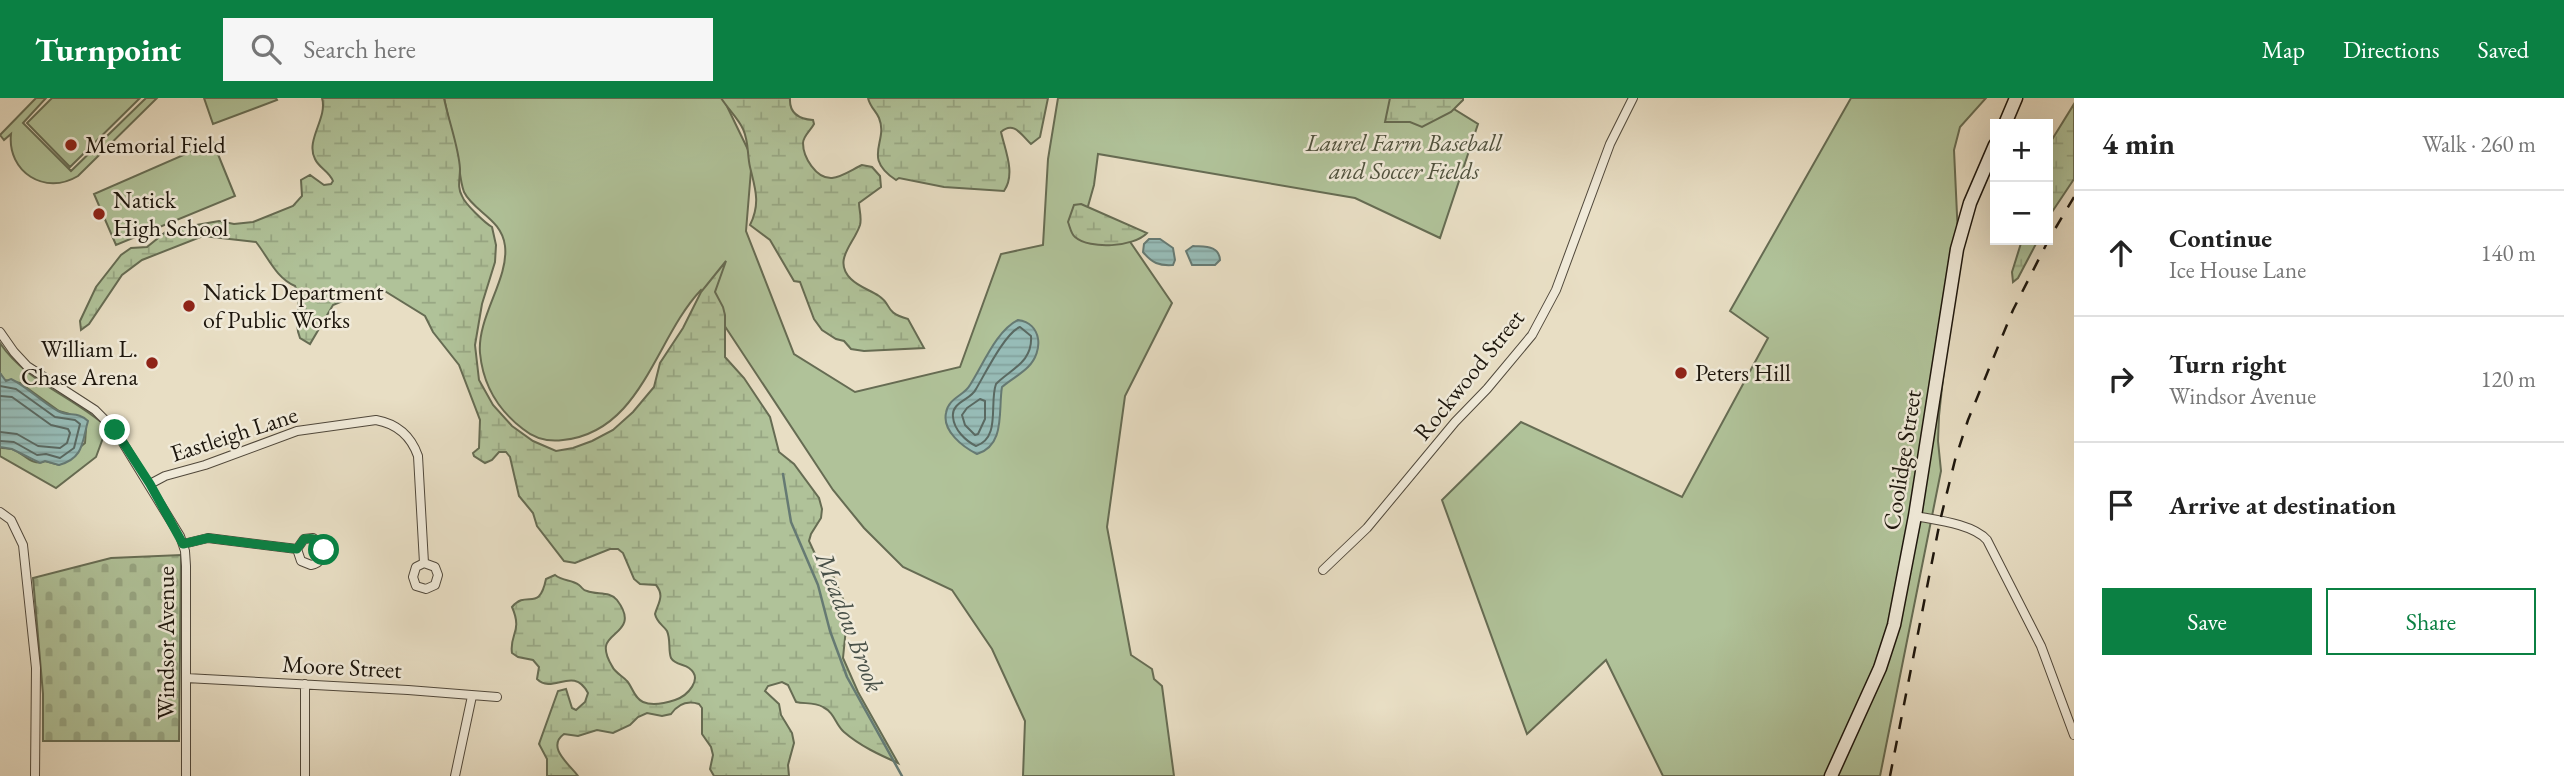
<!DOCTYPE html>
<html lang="en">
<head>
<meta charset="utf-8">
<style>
  :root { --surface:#fff; --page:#f6f6f6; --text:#222; --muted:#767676; --line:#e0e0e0; --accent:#0b8043 }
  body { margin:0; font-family:"EB Garamond",serif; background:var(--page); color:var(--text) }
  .controls { position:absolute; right:21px; top:21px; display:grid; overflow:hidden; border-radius:0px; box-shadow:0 7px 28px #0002 }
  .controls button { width:63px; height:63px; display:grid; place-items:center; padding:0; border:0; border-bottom:2px solid var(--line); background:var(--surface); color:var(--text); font:35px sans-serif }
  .stop { position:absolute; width:21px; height:21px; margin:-16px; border:5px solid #0b8043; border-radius:50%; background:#fff }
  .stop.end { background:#0b8043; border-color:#fff; box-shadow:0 2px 7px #0008 }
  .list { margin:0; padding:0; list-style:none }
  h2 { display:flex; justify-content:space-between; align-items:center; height:91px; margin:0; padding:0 28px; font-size:30px }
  h2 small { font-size:23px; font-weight:400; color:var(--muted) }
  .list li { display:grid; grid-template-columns:46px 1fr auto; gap:21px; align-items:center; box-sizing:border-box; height:126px; padding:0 28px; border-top:2px solid var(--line) }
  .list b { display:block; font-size:26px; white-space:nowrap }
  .list p { margin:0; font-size:23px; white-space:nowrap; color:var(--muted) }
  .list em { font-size:23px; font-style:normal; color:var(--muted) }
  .actions { display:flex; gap:14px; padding:21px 28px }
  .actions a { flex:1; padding:16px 0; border:2px solid var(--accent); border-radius:0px; text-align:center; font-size:24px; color:var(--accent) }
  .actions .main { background:var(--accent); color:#fff }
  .icon { flex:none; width:38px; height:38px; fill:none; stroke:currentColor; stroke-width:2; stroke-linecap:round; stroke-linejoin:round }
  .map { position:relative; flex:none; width:2074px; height:678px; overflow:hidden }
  header { display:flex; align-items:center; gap:42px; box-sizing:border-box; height:98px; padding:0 35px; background:var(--accent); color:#fff }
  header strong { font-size:33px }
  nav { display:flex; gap:38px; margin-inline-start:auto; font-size:24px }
  .search { width:490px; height:63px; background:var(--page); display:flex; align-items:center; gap:18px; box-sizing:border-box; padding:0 24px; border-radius:0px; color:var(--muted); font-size:26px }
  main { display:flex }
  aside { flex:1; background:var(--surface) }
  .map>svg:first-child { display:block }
  .green { fill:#b0c299; stroke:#666c53; stroke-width:2 }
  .wetland { fill:url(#wetland-marsh); stroke:#666c53; stroke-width:2 }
  .cemetery { fill:url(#cemetery-stones); stroke:#666c53; stroke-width:2 }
  .water { fill:url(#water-rules); stroke:#667a73; stroke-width:2 }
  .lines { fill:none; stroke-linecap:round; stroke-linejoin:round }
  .shore { stroke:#5a6962; stroke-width:2 }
  .stream { stroke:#667a73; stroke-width:2.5 }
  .minor-casing { stroke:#50483b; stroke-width:10 }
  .secondary-casing { stroke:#1d160d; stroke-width:15 }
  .minor { stroke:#f0ead9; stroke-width:8 }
  .secondary { stroke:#f0ead9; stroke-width:12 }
  .rail { stroke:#1d160d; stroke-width:2.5; stroke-dasharray:12 12; stroke-linecap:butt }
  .route { stroke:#0b8043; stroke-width:9 }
  .poi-dot { fill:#8f2418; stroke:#f0ead9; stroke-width:2.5 }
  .labels { text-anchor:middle; stroke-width:5; stroke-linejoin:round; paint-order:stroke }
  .park-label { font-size:24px; font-style:italic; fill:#50523e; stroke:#f0ead9 }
  .poi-label { font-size:24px; fill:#1d160d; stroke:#f0ead9; text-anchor:start }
  .street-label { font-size:24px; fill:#1d160d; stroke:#f0ead9 }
  .water-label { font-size:26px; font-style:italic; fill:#485048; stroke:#f0ead9 }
</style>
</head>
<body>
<header>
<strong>Turnpoint</strong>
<div class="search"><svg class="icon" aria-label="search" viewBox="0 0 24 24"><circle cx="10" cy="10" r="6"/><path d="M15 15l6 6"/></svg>Search here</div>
<nav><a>Map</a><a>Directions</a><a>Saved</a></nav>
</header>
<main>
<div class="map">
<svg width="2074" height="678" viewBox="0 0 2074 678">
  <defs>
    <pattern id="wetland-marsh" width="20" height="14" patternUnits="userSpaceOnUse" patternTransform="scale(1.75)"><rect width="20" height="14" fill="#b0c299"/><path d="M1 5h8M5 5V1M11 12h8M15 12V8" fill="none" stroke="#97a683"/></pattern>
    <pattern id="cemetery-stones" width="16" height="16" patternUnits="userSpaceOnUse" patternTransform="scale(1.75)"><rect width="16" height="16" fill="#b0c299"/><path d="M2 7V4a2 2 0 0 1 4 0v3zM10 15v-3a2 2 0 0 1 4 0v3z" fill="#97a683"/></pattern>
    <pattern id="water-rules" width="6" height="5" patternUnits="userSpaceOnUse" patternTransform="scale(1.75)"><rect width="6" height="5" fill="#97bcb7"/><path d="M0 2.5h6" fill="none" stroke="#82a19c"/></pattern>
  </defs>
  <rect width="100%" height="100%" fill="#e8dec4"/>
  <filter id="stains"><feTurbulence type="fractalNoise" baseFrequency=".00286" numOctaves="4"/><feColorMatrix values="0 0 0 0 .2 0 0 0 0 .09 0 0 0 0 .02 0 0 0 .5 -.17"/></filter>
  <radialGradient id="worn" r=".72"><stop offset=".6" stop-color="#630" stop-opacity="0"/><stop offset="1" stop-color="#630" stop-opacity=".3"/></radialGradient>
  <path class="green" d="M36,0H46L23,25L71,73L146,0H157L78,78C45,98 7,74 11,36L4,42L0,37Z
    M52,0H140L70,69L27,25Z
    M204,0H276L277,2L213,26Z
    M444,0H723L752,60L746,133L794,256L855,294L960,269L1001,156L1043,147L1048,61L1058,0H1436L1478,26L1440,140L1355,100L1098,56L1094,87L1079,140L1122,132L1172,205L1125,298L1107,429L1131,557L1152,571L1154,581L1162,588L1174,678H1023L1025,623L992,551L952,492L903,469L864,430L833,392L701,192C655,240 642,334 563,342C548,344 535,341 523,331C498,312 483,287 480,255C477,219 509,181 505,148C502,121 474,114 464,94C461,86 460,76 459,68C454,45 449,23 444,0Z
    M1851,0H1986L1960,29L1954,52L1958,138L1939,318L1938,343L1941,373L1880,678H1663L1606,562L1527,636L1442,402L1521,324L1682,399L1768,240L1730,213Z
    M213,44L235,98L116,147L94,96Z
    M0,245C25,283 72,298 107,329L96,359L56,390L0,358V349C1,350 11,351 12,351C24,355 32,369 45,363L59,367L85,345L86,331L69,316L59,313L20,285L4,282L0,275Z"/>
  <path class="wetland" d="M322,0H444C448,21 459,50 460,71C460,81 457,89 462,98C465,106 485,125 492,129L496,147L495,164L482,206L475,247L479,282L493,307L512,328L533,343L556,353L573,350L592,343L613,332L633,314L654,289L660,265L683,230L701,194L726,163L715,194L723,209L725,217V259L744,280L770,319L779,354L794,366L819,400L822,411L821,420L811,436L809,443L816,458L829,468L845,506L846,530L843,560L858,594L898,665C880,657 860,648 844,634C835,626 835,615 823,609C814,604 805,606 796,604L788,587L782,584L768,588L765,593L779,606L781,617L792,635L794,645L788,667L789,678H714L710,671L713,657L711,649L702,636V610L699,606C687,602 678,606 671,616L662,618L647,615L638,619L630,627L613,635L597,632L578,638L564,636C546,649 569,666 578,678H547V661L539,646L558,593L566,591L572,610L576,612L585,604L588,595C573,567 553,597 537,581L539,569L533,562L518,559L512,555C509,536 523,534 512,509C527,491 539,515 546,481L555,477C564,484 571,481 579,487C583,490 582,492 587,493C597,497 610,493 617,502C639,531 608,534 606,548C605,554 609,563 612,568C615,575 623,578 627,583C633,590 634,600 643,604C652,608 666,605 675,602C687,598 704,581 689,570C684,566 675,567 671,560C668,552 671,542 667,533C663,527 657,525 655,516C658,505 665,498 656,487L640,486L634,481L623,455L618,451H610L575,465L564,463L537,428L533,415L519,398L510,359L506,354H499L492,362L485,365L474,358L473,355L479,350L480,322L459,267L433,234L425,218L383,192L362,195L333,207L310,246L300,240C292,220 304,209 295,188C276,180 268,159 256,144L203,138L142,162L122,177L89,226L81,232L80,223L96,189L121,157L131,150L147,149L168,132L219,123L234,126L253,124L293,108L302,98L301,82L310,77L324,87L331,86L333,83C329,73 319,70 315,61C305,42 328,20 322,0Z
    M721,0H790C789,15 799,21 813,22L814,26C811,32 803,38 803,45C803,59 816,81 832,80C842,79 853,71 862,67L872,69L880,78L881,89L859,105C859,112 862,119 860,127C854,146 832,162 851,181C859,189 870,192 879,198C893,207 883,214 908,221L924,250L864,253L851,251L844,243L836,241L822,232L814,221L800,184L794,183L770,142L750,127C761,105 755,90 750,69C747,56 749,44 743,31C738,20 728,11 721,0Z
    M868,0H1048L1040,39L1031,46C1022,38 1014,22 1001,34C1005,52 1016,76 1004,93L944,89L899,80L896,82C861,59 889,44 879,20C876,13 870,9 868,0Z
    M1390,0H1463V2L1451,14L1422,29L1410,24H1385Z
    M2074,6V81L2048,120V48Z
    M1081,106L1147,135C1134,149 1090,152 1075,139C1071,136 1070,129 1068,124L1074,107Z
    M2022,142H2038L2018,180L2013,184L2012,174Z"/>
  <path class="cemetery" d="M181,457L179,643H43V596L33,480L111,460Z"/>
  <path class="water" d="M1149,141H1160L1173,150L1175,162L1173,167C1159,168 1152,165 1143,154L1144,146Z
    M1193,148C1205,149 1219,147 1220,162L1215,167H1192L1186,153Z
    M1018,222C1042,225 1044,253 1028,269C1020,277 1010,282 1002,289C998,312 1006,347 977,356C963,349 942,333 946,315C948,300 964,298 970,287C983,267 996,233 1018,222Z
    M0,275L6,283L11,281C28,289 41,304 58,313C69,319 78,313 88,323C82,344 84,360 59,367L45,363L40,365L12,351L0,349Z"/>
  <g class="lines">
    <path class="shore" d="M1020,229L1031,238C1033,264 1011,271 996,286C989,305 1001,340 976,348C966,343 954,332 953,319C951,304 971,302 976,291C985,276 1005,235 1020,229Z
      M0,288L16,291L55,319L75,322L80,326L74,350L60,360L46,356L37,357L14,344L0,343
      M0,298L12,299L51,327L68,331L70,335L67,345L60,350L38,348L17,336L0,334
      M980,301L985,303V321L978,336L975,337L965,327L962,317L967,310Z"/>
    <path class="stream" d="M783,376L791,424L818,487L830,533L847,579L902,678"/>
    <defs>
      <path id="minor" d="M0,234L14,254L27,268L95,312L115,332L180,438L185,453L186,468V678
        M150,386L165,378L205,367L297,333L376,322C398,326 411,338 418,358L424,465L416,469L413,479L416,488L426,491L435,487L438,477L435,469L424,465
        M0,414L11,422L23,447L36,570L35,678
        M1915,418C1936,422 1973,426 1987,442L2041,548L2074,637
        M183,446L208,440L297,451L301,463L311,467C321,465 326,457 322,447L313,440L304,441L297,451
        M1323,472L1367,430L1455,324L1487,291L1532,237L1556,192L1610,46L1633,0
        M186,580L408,592L497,599
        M305,678V586
        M455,678L472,598"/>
      <path id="secondary" d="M2005,26L2016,0
        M1831,678L1880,570L1894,527L1915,418L1957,151L1970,105L1995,47"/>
    </defs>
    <use href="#minor" class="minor-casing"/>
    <use href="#secondary" class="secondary-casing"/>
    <use href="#minor" class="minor"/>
    <use href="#secondary" class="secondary"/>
    <path class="rail" d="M1890,678L1940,423L1955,362L1968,322L2013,212L2049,141L2074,99"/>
  </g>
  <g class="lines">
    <path class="route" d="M115,332L150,386L183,446L208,440L297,451L304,441C314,439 321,442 324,452"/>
  </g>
  <g class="poi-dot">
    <circle cx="71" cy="47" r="7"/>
    <circle cx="99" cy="116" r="7"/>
    <circle cx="189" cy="208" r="7"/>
    <circle cx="152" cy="265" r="7"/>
    <circle cx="1681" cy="275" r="7"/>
  </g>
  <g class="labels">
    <g class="park-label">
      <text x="1404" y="53">Laurel Farm Baseball<tspan x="1404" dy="28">and Soccer Fields</tspan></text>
    </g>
    <g class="poi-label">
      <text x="85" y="55">Memorial Field</text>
      <text x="113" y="110">Natick<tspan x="113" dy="28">High School</tspan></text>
      <text x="203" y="202">Natick Department<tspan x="203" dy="28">of Public Works</tspan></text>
      <text x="138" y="259" text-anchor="end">William L.<tspan x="138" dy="28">Chase Arena</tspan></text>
      <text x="1695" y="283">Peters Hill</text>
    </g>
    <g class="street-label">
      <text transform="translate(1469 277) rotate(-51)" y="8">Rockwood Street</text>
      <text transform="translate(234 336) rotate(-18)" y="8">Eastleigh Lane</text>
      <text transform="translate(1902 362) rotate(-81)" y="8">Coolidge Street</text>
      <text transform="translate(166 545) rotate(-90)" y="8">Windsor Avenue</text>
      <text transform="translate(342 569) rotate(3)" y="8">Moore Street</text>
    </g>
    <g class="water-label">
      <text transform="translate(850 524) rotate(69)" y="9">Meadow Brook</text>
    </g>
  </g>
  <rect width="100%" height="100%" filter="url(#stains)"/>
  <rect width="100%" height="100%" fill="url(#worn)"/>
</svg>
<div class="controls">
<button>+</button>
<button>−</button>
</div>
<div class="stop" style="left:324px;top:452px"></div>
<div class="stop end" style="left:115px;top:332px"></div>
</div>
<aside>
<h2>4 min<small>Walk · 260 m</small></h2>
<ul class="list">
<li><svg class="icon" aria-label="ahead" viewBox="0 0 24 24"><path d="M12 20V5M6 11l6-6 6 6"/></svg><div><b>Continue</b><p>Ice House Lane</p></div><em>140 m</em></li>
<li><svg class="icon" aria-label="right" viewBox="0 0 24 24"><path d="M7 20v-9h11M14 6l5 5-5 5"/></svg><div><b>Turn right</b><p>Windsor Avenue</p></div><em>120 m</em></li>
<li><svg class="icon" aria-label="arrive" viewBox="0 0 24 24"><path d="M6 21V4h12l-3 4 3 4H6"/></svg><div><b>Arrive at destination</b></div></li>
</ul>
<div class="actions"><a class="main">Save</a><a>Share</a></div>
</aside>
</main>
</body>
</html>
